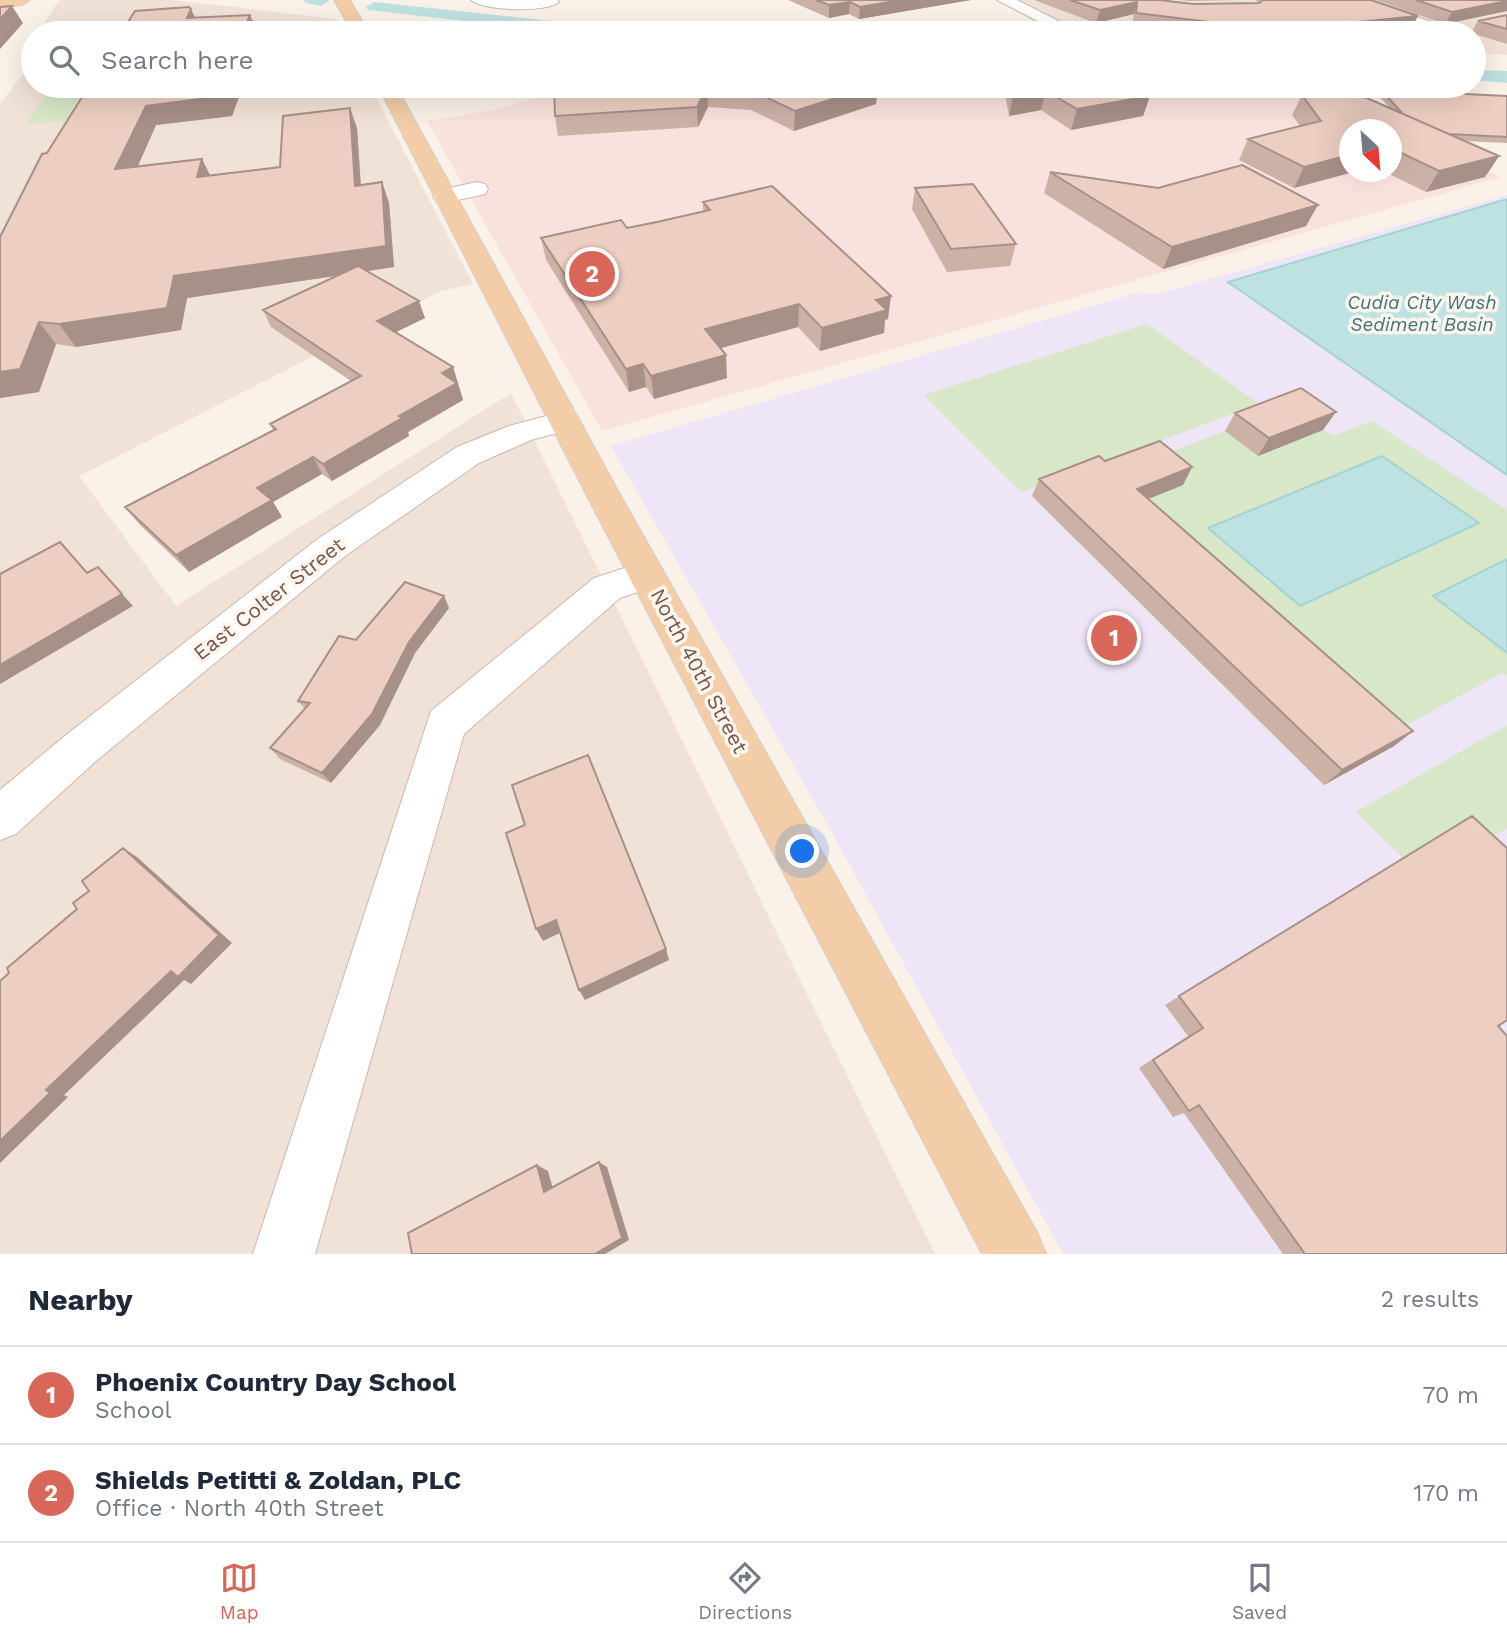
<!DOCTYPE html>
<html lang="en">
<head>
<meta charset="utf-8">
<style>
  :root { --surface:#fff; --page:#f2f2f3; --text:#1f2937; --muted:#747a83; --line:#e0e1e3; --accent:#d86659 }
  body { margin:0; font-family:"Work Sans",sans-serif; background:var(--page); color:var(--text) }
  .compass { position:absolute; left:1339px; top:119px; width:63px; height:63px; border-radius:50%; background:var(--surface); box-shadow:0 7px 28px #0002; rotate:154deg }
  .you { position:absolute; left:803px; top:852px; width:24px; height:24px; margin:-18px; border:5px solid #fff; border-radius:50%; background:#1a73e8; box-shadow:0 0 0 10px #1a73e833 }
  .badge { display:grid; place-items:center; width:46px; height:46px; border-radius:50%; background:var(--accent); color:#fff; font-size:23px; font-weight:700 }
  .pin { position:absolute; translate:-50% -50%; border:4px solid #fff; box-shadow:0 2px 7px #0006 }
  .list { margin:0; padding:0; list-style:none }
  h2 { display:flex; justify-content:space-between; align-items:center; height:91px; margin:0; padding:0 28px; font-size:30px }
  h2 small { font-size:23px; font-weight:400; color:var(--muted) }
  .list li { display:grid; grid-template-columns:46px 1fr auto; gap:21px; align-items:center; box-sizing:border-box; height:98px; padding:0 28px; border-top:2px solid var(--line) }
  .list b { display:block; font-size:26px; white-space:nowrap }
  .list p { margin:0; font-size:23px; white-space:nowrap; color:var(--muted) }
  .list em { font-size:23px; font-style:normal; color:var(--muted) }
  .icon { flex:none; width:38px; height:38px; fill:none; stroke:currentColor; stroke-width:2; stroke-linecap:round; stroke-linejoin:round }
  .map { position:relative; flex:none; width:1507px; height:1254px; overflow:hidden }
  .search { position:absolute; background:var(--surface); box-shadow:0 7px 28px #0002; left:21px; right:21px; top:21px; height:77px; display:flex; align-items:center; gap:18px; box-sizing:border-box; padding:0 24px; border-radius:38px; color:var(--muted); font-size:26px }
  .sheet { height:287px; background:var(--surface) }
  nav { display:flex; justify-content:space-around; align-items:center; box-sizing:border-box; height:98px; border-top:2px solid var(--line); background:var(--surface); font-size:19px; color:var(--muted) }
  nav a { display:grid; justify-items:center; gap:4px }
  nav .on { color:var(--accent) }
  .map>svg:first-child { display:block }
  .residential { fill:#f1e2d7 }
  .commercial { fill:#f9e2dd; fill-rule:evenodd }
  .education { fill:#eee5f7 }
  .green { fill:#d8e7c8 }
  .water { fill:#bee1e2; stroke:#a5d2d3; stroke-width:2 }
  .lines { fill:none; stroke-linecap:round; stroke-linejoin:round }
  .canal { fill:#bee1e2; fill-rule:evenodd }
  .minor-casing { stroke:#cbb8af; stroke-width:2 }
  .major-casing { stroke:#d5cdca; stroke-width:2 }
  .minor { fill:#fff; fill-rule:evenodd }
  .major { fill:#f2cda7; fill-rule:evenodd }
  .wall { fill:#ccb1a7 }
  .shaded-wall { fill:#a69088 }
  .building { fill:#edcec2; stroke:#a69088; stroke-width:2 }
  .labels { text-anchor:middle; stroke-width:7; stroke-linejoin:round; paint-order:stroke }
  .far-water-label { font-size:19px; font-style:italic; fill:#437376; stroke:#fdf5ee }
  .street-label { font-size:21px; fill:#72574e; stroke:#fdf5ee }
</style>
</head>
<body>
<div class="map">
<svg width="1507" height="1254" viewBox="0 0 1507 1254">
  <rect width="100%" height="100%" fill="#faf1e8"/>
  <path class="residential" d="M59,0H173L336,19L343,33H55L58,29L45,22Z
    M1012,0H1507V55L1474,53V33H1081Z
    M33,61V86H370L473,284L441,291L79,476L176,606L511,393L935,1254H0V104Z"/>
  <path class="commercial" d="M591,86H1256L1365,92L1413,138L1501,177L602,431L427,121L504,108L554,92ZM1350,130H1392V172H1350Z"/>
  <path class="education" d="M1507,195V1254H1063L831,831L611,446L1141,292L1154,295Z"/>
  <path class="green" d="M52,86H103L83,119L25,124Z
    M1147,324L1259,404L1021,492L924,395Z
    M1290,406L1333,436L1372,421L1507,510V677L1502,673L1385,737L1394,746L1324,785L1032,497L1092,474L1152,459Z
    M1507,725V828L1472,849L1451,829L1403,858L1356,812Z"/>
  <path class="water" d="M1507,198V475L1228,282L1507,199Z
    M1382,456L1479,523L1300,606L1208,528Z
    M1507,559V653L1433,596Z"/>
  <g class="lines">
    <path class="canal" d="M303,0H328L329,1L321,6L306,3Z
      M374,2L617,28L625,33H573L368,10L366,7Z
      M1474,70L1507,71V83L1474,80Z"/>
    <defs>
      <path id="minor" d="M471,0H557L559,2C547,13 483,11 471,0Z
        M997,0H1017L1082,33H1061Z
        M1345,0H1368L1452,29L1454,33H1431L1348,3Z
        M477,182L485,184L488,189L485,194L444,203L436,201L433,196L436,191Z
        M565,411L576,414L580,421L576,428L531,440L479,463L345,556L96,761L16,834L0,840V790L66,735L319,538L457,447L509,426Z
        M646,561L659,565L664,575L659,585L620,598L464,734L315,1254H253L431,711L594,578Z"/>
      <path id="major" d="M0,0H30L22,5L0,7Z
        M334,0H350L369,33H353Z
        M378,86H396L622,498L1037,1232L1046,1254H982L588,498Z"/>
    </defs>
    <use href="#minor" class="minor-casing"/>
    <use href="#major" class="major-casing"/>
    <use href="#minor" class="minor"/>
    <use href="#major" class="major"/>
  </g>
  <path class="wall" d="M788,0H971L859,19L849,14L829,18Z
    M1034,0H1159L1193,4L1258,3L1256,0H1371L1411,29L1365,33H1196L1132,26L1134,14L1096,23Z
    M1178,0H1246L1189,1Z
    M1376,0H1507V11L1445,24Z
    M1507,15V44L1471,33L1478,21Z
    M89,86H243L232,116L156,125L138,166L210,176L280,167L357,128L361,185L382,182L389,203L394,267L367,271L425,318L396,332L453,367L463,400L408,432L409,436L332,481L322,474L273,502L282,517L189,572L139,524L125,507L273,430L270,424L351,381L271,327L263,310L336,276L187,298L181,330L76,347L56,344L39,392L0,398V237L47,153Z
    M554,86H878L876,104L794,131L751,110L708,107L698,127L558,136L555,116Z
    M999,86H1145L1150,96L1143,116L1071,130L1041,110L1009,116L1004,88Z
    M1381,90L1507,96V143L1463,141L1499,156L1485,177L1426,192L1385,172H1391V130L1294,188L1239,160L1248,139L1300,126L1292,115L1302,95L1316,96L1317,93L1390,108L1378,95Z
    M1050,172L1306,226L1163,269L1044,193Z
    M915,188L1016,244L1010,266L947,272L912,209Z
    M703,202L888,319L885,320L884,333L820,351L798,327L720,348L727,378L654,399L646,387L629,392L546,260L541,238L627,228L703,211Z
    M1235,413L1323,430L1258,456L1225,431Z
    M1105,461L1192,467L1183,485L1148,499L1413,731L1394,746L1324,785L1032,496L1039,479Z
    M444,596L449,608L415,653L380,725L331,783L280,759L270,748L305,709L298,701L356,640Z
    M1472,816L1498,1026L1507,1254H1283L1184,1113L1173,1117L1139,1068L1188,1036L1165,1005Z"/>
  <path class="shaded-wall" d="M901,0H971L859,19L860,7Z
    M1507,1V11L1445,24L1452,12Z
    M850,2L849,14L829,18V5Z
    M1137,2L1134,14L1096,23L1100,10Z
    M12,6L23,23L0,49V19Z
    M191,9L199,26L187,18Z
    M250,15L257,32V33H248L247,22Z
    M1418,16L1411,29L1365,33H1325L1329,25Z
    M227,86H243L232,116L156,125L127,190L115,169L146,106Z
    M873,86H878L876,104L794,131L795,111Z
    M707,88L708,107L698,127L697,107Z
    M1046,91L1041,110L1009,116L1013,96Z
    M1150,96L1143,116L1071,130L1077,109Z
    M350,108L357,128L362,207L355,186Z
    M1349,155V172H1354L1294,188L1304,167Z
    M1499,156L1485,177L1426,192L1439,171Z
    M202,159L212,179L197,177Z
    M382,182L389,203L394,267L187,298L181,330L76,347L59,324L174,276Z
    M1318,205L1306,226L1163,269L1172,247Z
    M891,296L888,319L885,320L884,333L820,351L822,328L876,300Z
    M419,301L425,318L384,338L377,321Z
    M799,304L798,327L707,352L705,329Z
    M39,322L56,344L39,392L0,398V372Z
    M726,355L727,378L654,399L651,376Z
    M643,364L646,387L629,392L626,369Z
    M453,367L463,400L408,432L409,436L332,481L323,464L399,416L442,373Z
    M1336,412L1323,430L1258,456L1269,438Z
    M313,457L322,474L273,502L282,517L189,572L176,555L257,488Z
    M1192,467L1183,485L1128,507L1137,489Z
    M98,567L133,606L0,684V665Z
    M444,596L449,608L415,653L380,725L331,783L322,773L409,642Z
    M1413,731L1394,746L1324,785L1342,770Z
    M123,848L137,857L232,943L191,984L184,980L64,1095L68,1097L0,1163V1141L46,1090Z
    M556,920L562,932L543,941L536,929Z
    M666,949L669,960L585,1000L579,990Z
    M599,1162L607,1167L629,1240L605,1254H595Z
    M537,1165L548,1171L555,1196L544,1192Z"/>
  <path class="building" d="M816,0H901L860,7L850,2L829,5Z
    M1070,0H1159L1193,4L1259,3L1263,0H1371L1418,16L1329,25L1217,23L1136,13L1137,2L1100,10Z
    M1416,0H1507V1L1452,12Z
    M12,6L0,19V7Z
    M189,7L191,9L187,18L250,15L247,22L252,21L248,33H121L135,11Z
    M1507,15V29L1478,21Z
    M89,86H227L223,96L146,106L115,169L202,159L197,177L280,167L283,116L350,108L355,186L382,182L386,246L174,276L167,308L59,324L39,322L20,369L0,372V237L42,154L47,153Z
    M554,86H873L795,111L751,90L707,88L697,107L555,116Z
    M1011,86H1145L1150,96L1077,109L1046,91L1013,96Z
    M1381,90L1507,96V137L1449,134L1403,114Z
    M1317,93L1360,95L1499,156L1439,171L1391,148V130H1349V155L1304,167L1248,139L1321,121L1302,95L1320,96Z
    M1242,165L1318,205L1172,247L1050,172L1158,188Z
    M973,184L1016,244L951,249L915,188Z
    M772,186L891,296L876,300L887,310L822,328L799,304L705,329L726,355L651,376L643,364L626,369L541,238L621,220L627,228L657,222L710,210L703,202Z
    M358,266L419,301L377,321L453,367L442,373L457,383L399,416L402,418L323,464L313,457L257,488L272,500L176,555L125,507L276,429L270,424L361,376L263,310Z
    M1301,388L1336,412L1269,438L1235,413Z
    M1160,441L1192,467L1137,489L1413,731L1342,770L1039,479L1099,456L1105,461Z
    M60,542L87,573L98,567L122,594L0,665V574Z
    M405,582L444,596L409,642L372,714L322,773L270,748L310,703L298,701L339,636L356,640Z
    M588,755L666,949L579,990L556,920L536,929L506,833L525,825L512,785Z
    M1472,816L1507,848V1020L1498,1026L1507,1036V1254H1305L1199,1105L1189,1111L1153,1060L1203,1028L1179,996Z
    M123,848L219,935L178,977L171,971L46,1090L50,1093L0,1141V981L9,973L7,968L77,909L73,903L89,891L82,881Z
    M599,1162L622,1238L595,1254H412L408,1233L537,1165L544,1192Z"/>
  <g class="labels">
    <g class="far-water-label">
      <text x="1422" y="309">Cudia City Wash<tspan x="1422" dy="22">Sediment Basin</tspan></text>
    </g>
    <g class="street-label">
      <text transform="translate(269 599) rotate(-38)" y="7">East Colter Street</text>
      <text transform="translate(699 671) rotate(62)" y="7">North 40th Street</text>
    </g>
  </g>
</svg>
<svg class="compass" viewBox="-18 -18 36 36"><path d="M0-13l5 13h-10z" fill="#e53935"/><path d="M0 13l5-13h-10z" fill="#747a83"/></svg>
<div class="you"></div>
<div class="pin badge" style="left:1114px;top:638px">1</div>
<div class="pin badge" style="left:592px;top:274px">2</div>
<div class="search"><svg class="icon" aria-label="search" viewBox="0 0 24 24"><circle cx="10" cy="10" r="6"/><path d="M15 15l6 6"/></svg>Search here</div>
</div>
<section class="sheet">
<h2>Nearby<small>2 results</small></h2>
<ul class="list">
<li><span class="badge">1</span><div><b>Phoenix Country Day School</b><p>School</p></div><em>70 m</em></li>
<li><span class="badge">2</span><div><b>Shields Petitti &amp; Zoldan, PLC</b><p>Office · North 40th Street</p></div><em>170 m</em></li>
</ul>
</section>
<nav>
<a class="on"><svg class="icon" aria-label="map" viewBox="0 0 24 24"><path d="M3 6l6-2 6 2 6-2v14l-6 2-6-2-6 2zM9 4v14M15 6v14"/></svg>Map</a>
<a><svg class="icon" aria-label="directions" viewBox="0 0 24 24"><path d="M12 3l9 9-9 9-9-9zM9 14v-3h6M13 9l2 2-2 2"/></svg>Directions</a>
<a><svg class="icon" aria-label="saved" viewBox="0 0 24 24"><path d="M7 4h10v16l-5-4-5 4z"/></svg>Saved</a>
</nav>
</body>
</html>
